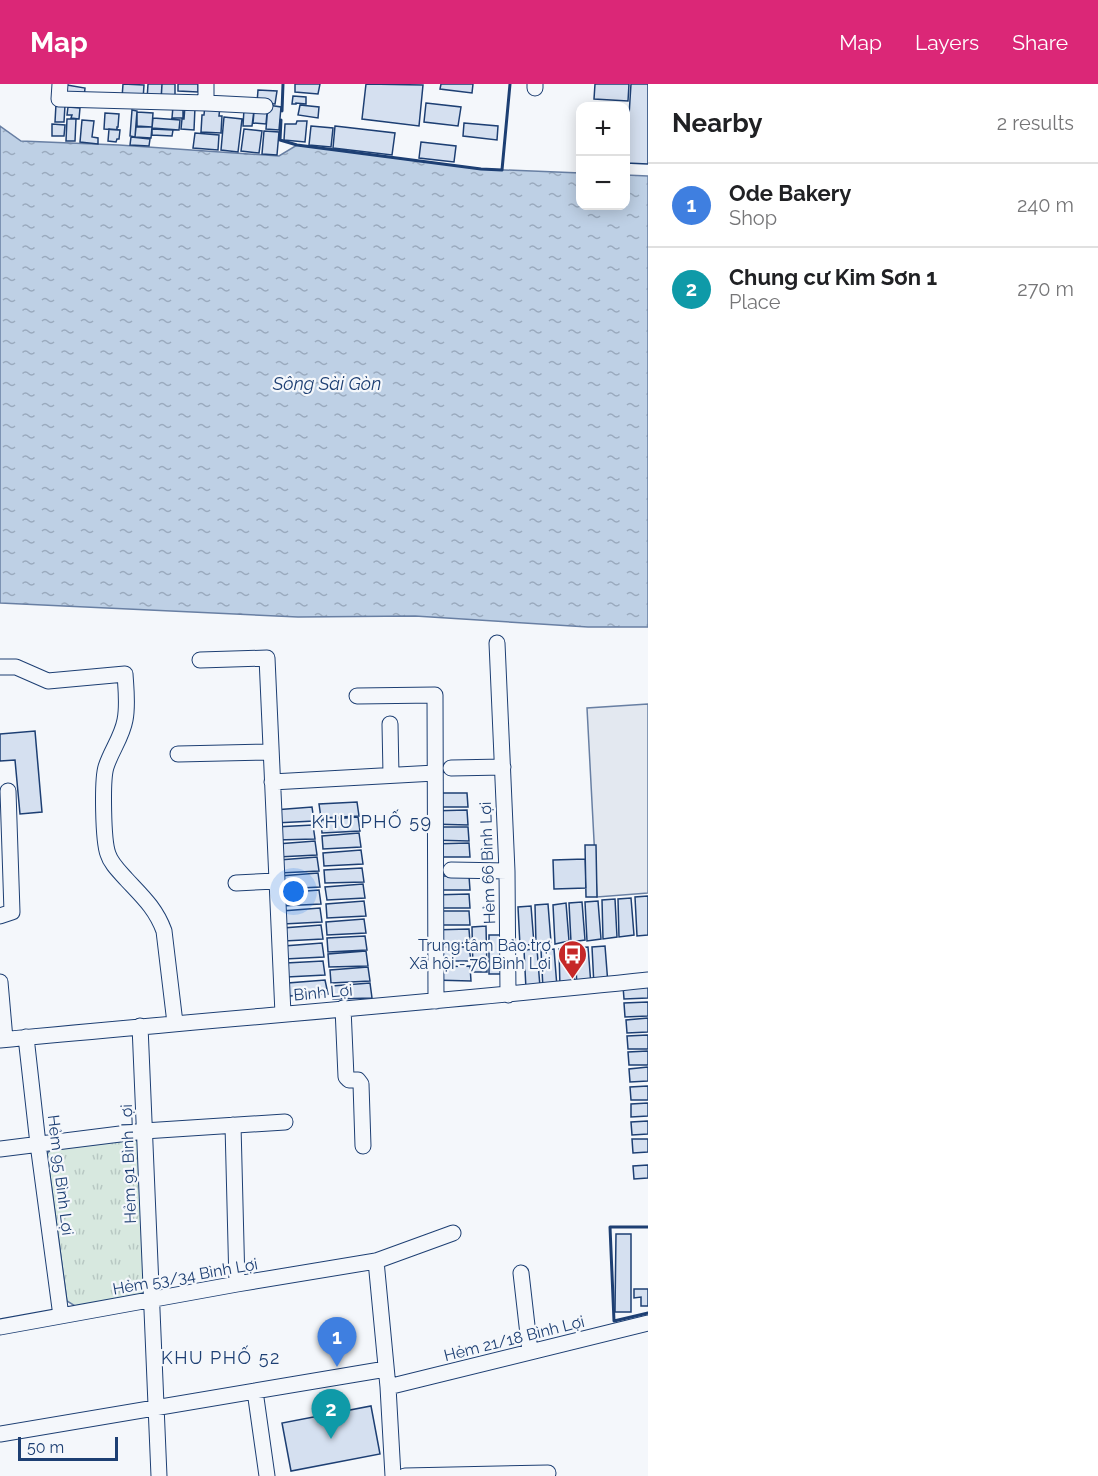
<!DOCTYPE html>
<html lang="en">
<head>
<meta charset="utf-8">
<style>
  :root { --surface:#fff; --page:#f2f2f2; --text:#202124; --muted:#757577; --line:#e0e0e0; --accent:#db2777 }
  body { margin:0; font-family:Raleway,sans-serif; background:var(--page); color:var(--text) }
  .controls { position:absolute; right:18px; top:18px; display:grid; overflow:hidden; border-radius:12px; box-shadow:0 3px 15px #0003 }
  .controls button { width:54px; height:54px; display:grid; place-items:center; padding:0; border:0; border-bottom:2px solid var(--line); background:var(--surface); color:var(--text); font:30px sans-serif }
  .scale { position:absolute; left:18px; bottom:15px; width:100px; box-sizing:border-box; padding-left:6px; border:3px solid #1d3f73; border-top:0; font-size:16px; line-height:21px; white-space:nowrap; color:#1d3f73; -webkit-text-stroke:4px #f4f7fb; paint-order:stroke }
  .you { position:absolute; left:294px; top:808px; width:21px; height:21px; margin:-15px; border:4px solid #fff; border-radius:50%; background:#1a73e8; box-shadow:0 0 0 9px #1a73e833 }
  .badge { display:grid; place-items:center; width:39px; height:39px; border-radius:50%; background:var(--accent); color:#fff; font-size:20px; font-weight:700 }
  .pin { position:absolute; translate:-50% -50px; filter:drop-shadow(0 2px 3px #0008) }
  .pin::after { content:''; position:absolute; top:32px; width:21px; height:18px; background:inherit; clip-path:polygon(0 0,100% 0,50% 100%) }
  .list { margin:0; padding:0; list-style:none }
  h2 { display:flex; justify-content:space-between; align-items:center; height:78px; margin:0; padding:0 24px; font-size:26px }
  h2 small { font-size:20px; font-weight:400; color:var(--muted) }
  .list li { display:grid; grid-template-columns:39px 1fr auto; gap:18px; align-items:center; box-sizing:border-box; height:84px; padding:0 24px; border-top:2px solid var(--line) }
  .list b { display:block; font-size:22px; white-space:nowrap }
  .list p { margin:0; font-size:20px; white-space:nowrap; color:var(--muted) }
  .list em { font-size:20px; font-style:normal; color:var(--muted) }
  .map { position:relative; flex:none; width:648px; height:1392px; overflow:hidden }
  header { display:flex; align-items:center; gap:36px; box-sizing:border-box; height:84px; padding:0 30px; background:var(--accent); color:#fff }
  header strong { font-size:28px }
  nav { display:flex; gap:33px; margin-inline-start:auto; font-size:21px }
  main { display:flex }
  aside { flex:1; background:var(--surface) }
  .map>svg:first-child { display:block }
  .park { fill:url(#park-tufts); stroke:#687fa3; stroke-width:1.5 }
  .parking { fill:#e3e8f0; stroke:#687fa3; stroke-width:1.5 }
  .water { fill:url(#water-ripples); stroke:#687fa3; stroke-width:1.5 }
  .building { fill:#d5e0f0; stroke:#1d3f73; stroke-width:1.5 }
  .lines { fill:none; stroke-linecap:round; stroke-linejoin:round }
  .minor-casing { stroke:#1d3f73; stroke-width:17 }
  .minor { stroke:#f4f7fb; stroke-width:15 }
  .wall { stroke:#1d3f73; stroke-width:3 }
  .labels { text-anchor:middle; stroke-width:4.5; stroke-linejoin:round; paint-order:stroke }
  .street-label { font-size:16px; fill:#1d3f73; stroke:#f4f7fb }
  .poi-label { font-size:16px; fill:#1d3f73; stroke:#f4f7fb; text-anchor:end }
  .water-label { font-size:18px; font-style:italic; fill:#1d3f73; stroke:#f4f7fb }
  .neighbourhood-label { font-size:18px; letter-spacing:1.5px; fill:#1d3f73; stroke:#f4f7fb }
</style>
</head>
<body>
<header>
<strong>Map</strong>
<nav><a>Map</a><a>Layers</a><a>Share</a></nav>
</header>
<main>
<div class="map">
<svg width="648" height="1392" viewBox="0 0 648 1392">
  <defs>
    <pattern id="park-tufts" width="24" height="20" patternUnits="userSpaceOnUse" patternTransform="scale(1.5)"><rect width="24" height="20" fill="#d7e8df"/><path d="M3 7l-1-3M5 7V3M7 7l1-3M15 17l-1-3M17 17v-4M19 17l1-3" fill="none" stroke="#b8c8c3"/></pattern>
    <pattern id="water-ripples" width="26" height="14" patternUnits="userSpaceOnUse" patternTransform="scale(1.5)"><rect width="26" height="14" fill="#bed0e5"/><path d="M2 4q2-2 4 0t4 0M15 11q2-2 4 0t4 0" fill="none" stroke="#9aaabe"/></pattern>
  </defs>
  <rect width="100%" height="100%" fill="#f4f7fb"/>
  <path class="park" d="M135,1054L139,1060L146,1205L142,1212L75,1222L67,1217L47,1070L51,1065Z"/>
  <path class="parking" d="M648,620V809L597,813L587,624Z"/>
  <path class="water" d="M0,42L21,57L119,61L279,72L297,61L481,85L580,89V122H626V91L648,92V543H588L415,532L298,533L0,519Z"/>
  <path class="building" d="M123,0L144,1L143,16L122,14Z
    M148,0H162L161,17L147,16Z
    M162,0H175V16H161Z
    M178,0H198V8L178,7Z
    M295,0H320L318,10L295,8Z
    M366,0L423,1L419,42L362,35Z
    M441,0H473L472,9L440,5Z
    M595,0H629L628,17L594,15Z
    M631,0H648V80L626,79Z
    M67,1L85,4L84,14L66,12Z
    M258,6L277,7L275,20L257,19Z
    M293,12L306,13V20L296,19V20H292Z
    M426,19L461,23L458,42L424,38Z
    M56,20L65,21L64,38H55Z
    M205,21L220,22L219,32H222L221,49L201,48L202,31H204Z
    M268,21L281,23L279,46L266,45Z
    M300,21L319,23L318,34L298,31Z
    M173,22H183V34H172Z
    M185,22L195,23L194,46L181,45L182,35H184Z
    M68,23L80,24L79,35L71,34L72,31H67Z
    M244,25L254,26L252,42H243Z
    M132,26L137,27L135,53L130,52Z
    M137,28L153,29L152,43L137,42Z
    M254,28L267,29L266,40L253,39Z
    M105,29L119,30L118,43H117V46L104,45Z
    M224,33L242,35L238,68L221,66Z
    M153,34L180,36L179,46L152,44Z
    M67,35H76L75,57H66Z
    M82,36L94,37L92,53L98,54V60L80,58Z
    M297,37H307L305,58L284,56L285,40H296Z
    M464,39L498,42L497,56L463,52Z
    M52,40L65,41L64,52H52Z
    M311,42L333,44L331,63L309,61Z
    M335,42L395,49L392,71L333,64Z
    M136,43H152L151,54L135,53Z
    M109,45L120,46L119,55H117L116,58L108,57Z
    M152,45L173,46L172,52L152,51Z
    M244,45L262,47L259,69L241,67Z
    M264,47L279,48L277,71L262,70Z
    M195,49L219,51L218,66L193,64Z
    M131,53L150,55L149,62L130,61Z
    M421,58L456,62L454,78L419,74Z
    M35,647L42,728L20,730L15,676L0,677V650Z
    M429,709H467L468,723H430Z
    M357,718L359,732L321,734L319,720Z
    M312,723L314,737L275,739L274,726Z
    M467,726L468,741L430,740L429,727Z
    M358,733L360,747L322,749L321,736Z
    M313,741L315,755L276,756L275,743Z
    M430,743H468L469,757L430,756Z
    M359,749L361,763L323,765L322,752Z
    M315,757L317,771L278,773L277,760Z
    M469,759L470,773H431V760Z
    M585,761H596L597,813H586Z
    M361,766L363,780L324,782L323,769Z
    M317,773L319,787L280,789L279,776Z
    M585,775L586,804L554,805L553,776Z
    M362,784L364,798L325,799L324,786Z
    M318,789L320,803L281,805L280,792Z
    M431,792H469L470,806H432Z
    M363,800L365,814L327,816L325,803Z
    M319,806L321,820L282,822L281,809Z
    M469,810L470,824H431V811Z
    M648,812V851L637,852L635,813Z
    M631,814L634,851L619,853L618,815Z
    M615,815L617,853L603,855L602,816Z
    M364,817L366,832L327,834L326,820Z
    M598,817L601,855L587,857L585,818Z
    M582,818L585,856L571,858L569,819Z
    M566,819L569,857L555,860L553,821Z
    M548,820L551,858L536,860L535,821Z
    M531,822L534,860L520,862L518,823Z
    M320,824L322,838L283,840L282,827Z
    M432,827H469L470,841H432Z
    M364,835L366,849L327,851L326,838Z
    M321,841L323,855L284,857L283,844Z
    M486,842L487,888H473L472,843Z
    M469,845L470,859H431V846Z
    M489,851H502V890H489Z
    M365,852L367,866L328,868L327,854Z
    M322,859L324,873L285,875L284,862Z
    M605,862L608,900L594,902L592,863Z
    M432,863H469L471,877H432Z
    M588,863L591,901L577,903L575,864Z
    M572,864L575,902L560,904L559,865Z
    M537,865L540,903L526,905L524,866Z
    M554,865L557,903L543,905L541,866Z
    M366,867L368,882L329,883L328,870Z
    M323,877L325,891L287,893L286,879Z
    M470,882L471,897L433,896V883Z
    M368,883L370,897L331,899L330,886Z
    M325,896L328,910L289,912L288,899Z
    M370,899L372,914L333,915L332,902Z
    M648,900V914L624,915L623,902Z
    M648,918V932L625,933L624,919Z
    M648,934V948L627,949L626,936Z
    M648,951V965H628L627,952Z
    M648,967V981H629L628,968Z
    M648,983V997L630,998L629,985Z
    M648,1002V1016H631L630,1003Z
    M648,1019V1032L631,1033V1020Z
    M648,1037V1050L632,1051L631,1038Z
    M632,1055H648V1068L633,1069Z
    M648,1081V1094L634,1095L633,1082Z
    M616,1150H631V1228H615Z
    M634,1205H648V1222H641V1213L634,1214Z
    M371,1322L380,1370L291,1387L282,1339Z"/>
  <g class="lines">
    <defs>
      <path id="minor" d="M60,0L59,15L206,19L265,22
        M535,0V4
        M206,19V0
        M497,559L507,787L508,911
        M200,576L267,574L283,930
        M0,583H16L48,597L125,590C126,606 128,621 125,636C122,653 111,667 106,683C102,696 103,757 108,770C111,780 120,788 127,796C143,813 156,825 164,847L175,939
        M357,612L435,611L436,917
        M390,640L391,691
        M178,670L270,668
        M451,684L503,683
        M272,698L435,689
        M451,786L507,787
        M236,799L276,797
        M0,832L12,828L8,707
        M0,898L5,955
        M343,924L346,993L349,996H358L361,1000L363,1062
        M140,942L159,1392
        M26,953L38,1060L61,1232
        M0,956C216,935 432,919 648,896
        M233,1041L237,1200
        M0,1065L144,1047L285,1038
        M376,1177L388,1303L393,1392
        M521,1189L530,1268
        M0,1243L237,1200L376,1177L453,1149
        M388,1303L648,1239
        M255,1307L267,1392
        M0,1350L386,1285
        M405,1392L548,1389"/>
    </defs>
    <use href="#minor" class="minor-casing"/>
    <use href="#minor" class="minor"/>
    <path class="wall" d="M282,27L283,0
      M281,36L280,56L297,61L481,85L502,86L510,0
      M648,1143H610L614,1237L648,1229"/>
  </g>
  <defs>
    <symbol id="bus-pin" viewBox="-11 -11 22 30"><path d="M0 17L-7.5 6A9.5 9.5 0 1 1 7.5 6Z" fill="#c62828" stroke="#f4f7fb"/><path d="M-5-6H5V4H4V6H2V4H-2V6H-4V4H-5ZM-3.5-4V0h7V-4ZM-3.5 1.2v1.5H-2V1.2ZM2 1.2v1.5H3.5V1.2Z" fill="#fff"/></symbol>
  </defs>
  <g fill-rule="evenodd">
    <use href="#bus-pin" x="556" y="854" width="33" height="45"/>
  </g>
  <g class="labels">
    <g class="street-label">
      <text transform="translate(487 779) rotate(-92)" y="6">Hẻm 66 Bình Lợi</text>
      <text transform="translate(323 908) rotate(-5)" y="6">Bình Lợi</text>
      <text transform="translate(128 1080) rotate(-92)" y="6">Hẻm 91 Bình Lợi</text>
      <text transform="translate(61 1091) rotate(83)" y="6">Hẻm 95 Bình Lợi</text>
      <text transform="translate(185 1192) rotate(-10)" y="6">Hẻm 53/34 Bình Lợi</text>
      <text transform="translate(514 1254) rotate(-14)" y="6">Hẻm 21/18 Bình Lợi</text>
    </g>
    <g class="poi-label">
      <text x="551" y="867">Trung tâm Bảo trợ<tspan x="551" dy="18">Xã hội - 76 Bình Lợi</tspan></text>
    </g>
    <g class="water-label">
      <text x="327" y="306">Sông Sài Gòn</text>
    </g>
    <g class="neighbourhood-label">
      <text x="372" y="744">KHU PHỐ 59</text>
      <text x="221" y="1280">KHU PHỐ 52</text>
    </g>
  </g>
</svg>
<div class="controls">
<button>+</button>
<button>−</button>
</div>
<div class="scale">50 m</div>
<div class="you"></div>
<div class="pin badge" style="left:337px;top:1283px;background:#3f7fe0">1</div>
<div class="pin badge" style="left:331px;top:1355px;background:#0f9aa8">2</div>
</div>
<aside>
<h2>Nearby<small>2 results</small></h2>
<ul class="list">
<li><span class="badge" style="background:#3f7fe0">1</span><div><b>Ode Bakery</b><p>Shop</p></div><em>240 m</em></li>
<li><span class="badge" style="background:#0f9aa8">2</span><div><b>Chung cư Kim Sơn 1</b><p>Place</p></div><em>270 m</em></li>
</ul>
</aside>
</main>
</body>
</html>
